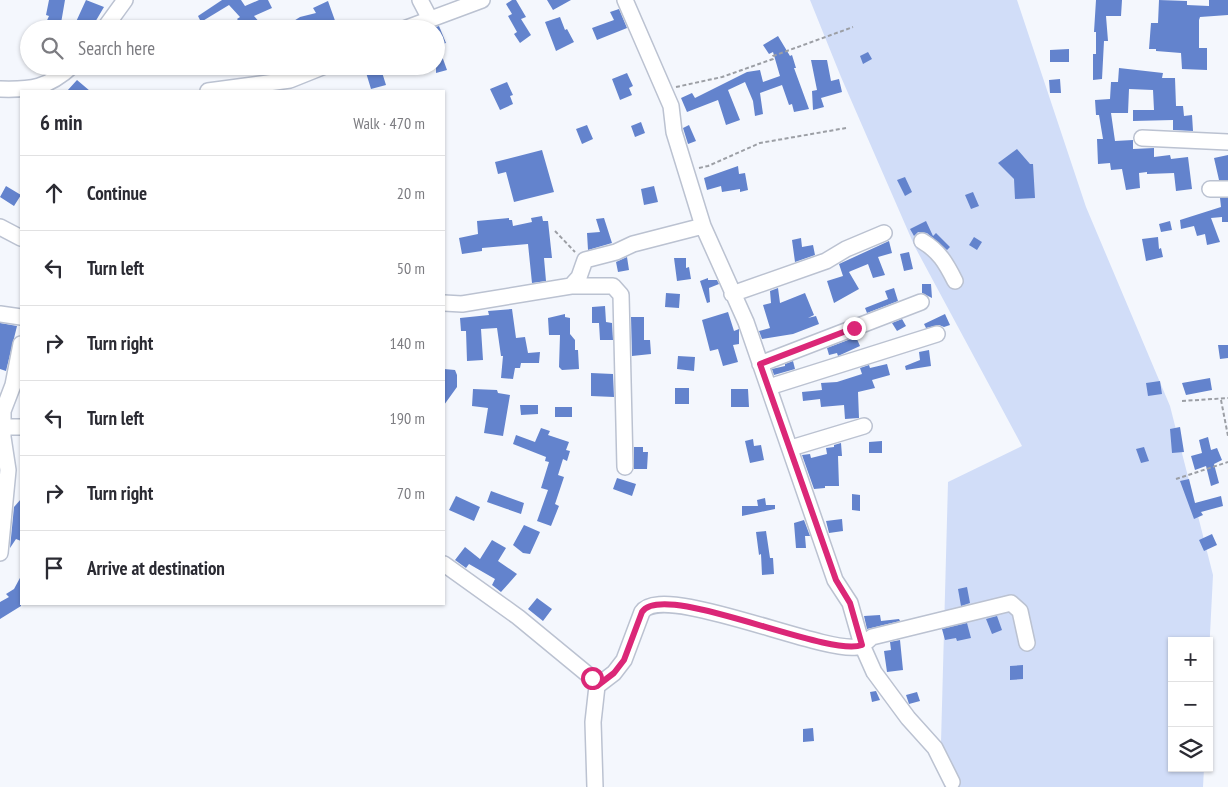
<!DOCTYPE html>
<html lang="en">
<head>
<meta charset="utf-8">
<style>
  :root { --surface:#fff; --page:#f7f7f7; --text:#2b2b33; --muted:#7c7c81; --line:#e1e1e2 }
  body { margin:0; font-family:"PT Sans Narrow",sans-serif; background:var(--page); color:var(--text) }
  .controls { position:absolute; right:15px; bottom:15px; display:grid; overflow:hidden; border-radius:0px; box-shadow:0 1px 4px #0004 }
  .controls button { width:45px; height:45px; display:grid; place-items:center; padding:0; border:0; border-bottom:1px solid var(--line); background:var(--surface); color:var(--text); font:25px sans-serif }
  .stop { position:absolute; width:15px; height:15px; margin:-11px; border:4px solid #db2777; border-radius:50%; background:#fff }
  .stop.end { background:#db2777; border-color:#fff; box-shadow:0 1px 5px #0008 }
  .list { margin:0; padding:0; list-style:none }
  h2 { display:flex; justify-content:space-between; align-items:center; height:65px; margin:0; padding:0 20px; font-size:21px }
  h2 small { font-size:16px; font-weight:400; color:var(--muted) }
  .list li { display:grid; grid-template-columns:32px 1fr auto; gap:15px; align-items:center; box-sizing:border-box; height:75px; padding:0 20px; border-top:1px solid var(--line) }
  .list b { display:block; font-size:19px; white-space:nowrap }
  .list em { font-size:16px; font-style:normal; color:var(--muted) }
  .icon { flex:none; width:28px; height:28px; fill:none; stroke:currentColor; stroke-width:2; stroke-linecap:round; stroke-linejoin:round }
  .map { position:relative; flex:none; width:1228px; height:787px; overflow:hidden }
  .search { position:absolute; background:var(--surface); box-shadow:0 1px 4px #0004; left:20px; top:20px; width:425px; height:55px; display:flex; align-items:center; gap:12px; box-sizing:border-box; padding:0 18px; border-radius:28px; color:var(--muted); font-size:19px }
  .panel { position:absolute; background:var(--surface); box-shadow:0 1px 4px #0004; left:20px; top:90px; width:425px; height:515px; border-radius:0px }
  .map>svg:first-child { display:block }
  .green { fill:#d1ddf8 }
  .building { fill:#6383cd }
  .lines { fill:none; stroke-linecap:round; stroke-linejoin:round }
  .minor-casing { stroke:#bbc2d1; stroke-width:18 }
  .path { stroke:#9c9fa5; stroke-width:2; stroke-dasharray:4 2.5; stroke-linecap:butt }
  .minor { stroke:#fff; stroke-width:15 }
  .route { stroke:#db2777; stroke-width:6 }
</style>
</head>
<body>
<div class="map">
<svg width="1228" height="787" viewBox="0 0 1228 787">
  <rect width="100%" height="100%" fill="#f4f7fd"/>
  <path class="green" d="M810,0H1017L1086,207L1170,406L1213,575L1209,654V641H1172V768H1204L1203,787H944L941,743L948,482L1022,446L915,247L841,77Z"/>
  <path class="building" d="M49,0H65L60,29H43L49,16L46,15Z
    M86,0L104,7L91,29H84L75,24Z
    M222,0H241L245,6L259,0H268L272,8L254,16L261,24L254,29H245L237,19L240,17L229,5L201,22L198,16Z
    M512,0H516L526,17L521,19L531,35L520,43L514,34L517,32L508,16L512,14L506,4Z
    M547,0H571L553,10Z
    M1096,0H1122L1121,16H1106L1108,41H1104L1102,79L1093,80V54H1096V32H1094Z
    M1159,0L1187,1V5L1209,6V0H1228V15L1200,17L1199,20V48H1207V70L1182,69L1181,53L1156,51V49H1149L1151,23H1158Z
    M328,1L338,29H281L300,17L316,13L313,8Z
    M619,9L627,28L597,40L592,28L614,20L610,12Z
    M560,17L565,30L567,29L574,42L556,51L545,22Z
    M439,26L446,43L438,45L447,70L436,73V27Z
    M778,36L790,56L792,55L796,68H794L809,109L794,112L792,104L789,105L782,85L760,93L763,114L755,116L753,101L745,82L728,90L740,120L726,125L718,100L687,112L681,98L692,93L695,98L747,72L760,70L763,82L780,76L773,52L769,54L763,45Z
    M1069,49V62H1050V50Z
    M868,52L872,59L863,64L860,56Z
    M811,60H827L831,81L839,79L842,92L821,98L824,107L813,110L812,91L817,90Z
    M364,66H380L386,85L371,89Z
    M1119,68L1163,73L1162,78H1175L1176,106H1183L1184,116L1192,115L1193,131L1173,130V120L1133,121V110H1154L1153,90L1129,89L1128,113H1111L1115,141L1133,140V149L1154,148V157L1170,155L1171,159L1188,157L1192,189L1176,191L1174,173L1147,174V172L1139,173L1140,188L1126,190L1122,169L1111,170L1110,163L1098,164L1097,139H1103L1099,115H1096L1095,100L1110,99L1111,82H1118Z
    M627,73L633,86L629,88L632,95L620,100L612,79Z
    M1060,79L1061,93H1050L1049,80Z
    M77,80L90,91H67Z
    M507,82L513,95L510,96L513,104L500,110L490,89Z
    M641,122L645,133L635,137L631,126Z
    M587,125L593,139L582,144L576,129Z
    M689,125L696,141L688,144L683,128Z
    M1017,149L1030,164H1033L1035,198L1015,199L1014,179L998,163Z
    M542,150L554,192L514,202L506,172L498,174L495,162Z
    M1228,155V180H1219L1214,158Z
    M738,166L739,174L745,173L748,190L740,192V189L722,192L721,186L707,190L704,178Z
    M905,177L912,192L905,196L897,180Z
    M6,186L21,195L14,206L0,197Z
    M654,186L658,202L644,205L641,189Z
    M973,192L979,206L971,209L965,195Z
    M1220,198H1228V222H1222V217L1211,218L1220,242L1207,245L1205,234L1197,236L1194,226L1181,229L1180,220L1221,207Z
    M542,216L543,221H548L552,258H544L546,281L532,283L528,244L482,248V251L462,254L459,238L478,234L477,221L509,218V220H512L513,226L532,222L531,218Z
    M604,218L612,243L588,250L587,233L600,232L596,219Z
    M926,221L933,236L936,233L950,247L947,250L927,233L918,232L914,236L910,229Z
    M1170,221L1172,230L1161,232L1159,224Z
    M974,237L982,242L977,250L969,245Z
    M1158,237L1159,249L1161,248L1163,257L1146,261L1142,239Z
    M801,238L802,247L813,245L815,255L795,262L792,240Z
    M889,241L892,253L878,257L885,275L873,278L868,264L851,271L849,272L859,289L834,303L827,281L843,276L839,264Z
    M909,252L913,269L904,271L900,254Z
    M627,257L629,270L618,272L616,262Z
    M674,258H686V268L689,267L691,279L677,281Z
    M708,278V280H717L719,284L709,288L710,302L707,303L700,281Z
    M922,284H931L932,298L922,293Z
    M778,288L780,303L805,293L814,315L808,318L816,316L819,324L793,334L762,339L759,331L770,328L763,305L771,303L770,291Z
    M894,288L898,301L867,313L865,308L888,299L885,291Z
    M666,293L680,294L679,308L665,307Z
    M605,306L606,322L612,323L613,340H600L599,323H592V307Z
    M512,309L516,338L525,337L528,353L540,352L539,363H521L520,368H515L513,379L501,378L503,356H501L497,328L481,329L483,360L467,361L466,331H461L460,318L489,315L488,311Z
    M728,312L734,331L739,329V344L733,345L738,362L723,366L718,349L710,351L702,320Z
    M565,314V317L570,318V334L575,340V350H578L579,369L562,370L559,367L560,335H549L548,318Z
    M945,314L950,325L944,327L939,325L926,328L924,324Z
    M631,317H644V340H650L651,354L632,356Z
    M902,319L906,326L897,331L892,323Z
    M0,323L17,326L6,371L0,369Z
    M856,337L860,346L838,356L837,353L829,355L827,348Z
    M1218,345H1228V358L1220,359Z
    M929,350L931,366L906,370L905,366L920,360L919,352Z
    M678,356L695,357L694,371L677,369Z
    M793,361L795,369L774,375L772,369L785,366V364Z
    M887,364L890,375L872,380L875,388L858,392L859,418L845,419L844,405L821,407L820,399L803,401L802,392L822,390L821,383L837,382L862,374L860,368L869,365L870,368Z
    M444,369L455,370L457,375V387L444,405Z
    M591,373L613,374L614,397L591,396Z
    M1210,378L1212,390L1186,395L1182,383Z
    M1160,381L1162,394L1148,396L1146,383Z
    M675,388H689V404H675Z
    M473,389L497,390L498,393L510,395L503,436L484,433L488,408L472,406Z
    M731,389H748L749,407H731Z
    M520,405H538V414L521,415Z
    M555,407H572V417H555Z
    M1180,427L1184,452L1172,453L1170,429Z
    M541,428L550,431L548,435L569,442L566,450L570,451L567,461L563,459L558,475L564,477L555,504L559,506L551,526L537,521L548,490L541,488L549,462L545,461L546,457L513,444L516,435L535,442Z
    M1208,437L1211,450L1217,448L1222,460L1214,464L1219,483L1211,486L1206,466L1195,470L1191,456L1202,453L1199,440Z
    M753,439L754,446L761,445L764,460L750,463L745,441Z
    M882,441V453H869V442Z
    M841,443L842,456H838L839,486H825V488L814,489L802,455L810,454L811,458L827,454L826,448L834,447V445Z
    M634,447H643V452H648L647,469H634Z
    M1144,447L1149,461L1141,463L1136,449Z
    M617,478L636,484L632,496L613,489Z
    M1189,479L1195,503L1221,496L1223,506L1201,512L1203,515L1194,519L1180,481Z
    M491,491L524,503L521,514L487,502Z
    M852,494L860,495V511L852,510Z
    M456,496L480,507L474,521L449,510Z
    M765,498L766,505H775V509L742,516V506H758L757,500Z
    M21,499V541L16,539L10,548L14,507Z
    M842,519L843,531L829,533L826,521Z
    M804,520L810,536H805L806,548H796L794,523Z
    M524,525L540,532L530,554L523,553L513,545Z
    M766,531L770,558H773L774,574L762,575L761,554L759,555L756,532Z
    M1212,534L1217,545L1204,551L1199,540Z
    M492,540L506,548L498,561L517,574L501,592L492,585L495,579L469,564L466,568L455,560L465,547L480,559Z
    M21,576V606L0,619V602L9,597L6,594L14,589Z
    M967,587L970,603L961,606L958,589Z
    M537,598L552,609L543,621L528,609Z
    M880,615L881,621L899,619L900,621L867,629L864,616Z
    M997,616L1002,630L992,634L986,619Z
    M967,623L971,638L957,641L956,638L945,640L942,629Z
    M900,640L903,670L887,672L884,651L891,650L890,642Z
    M1023,665V679L1010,680V666Z
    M876,691L880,700L872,702L870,692Z
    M917,692L920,701L909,704L906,695Z
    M813,728L814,741L803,742V729Z"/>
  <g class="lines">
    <defs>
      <path id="minor" d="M420,0L430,19
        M625,0L671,106L674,132L703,226L746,322L835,580L850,603L862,645L874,672L908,718L935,748L952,782
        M104,29L125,0
        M404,29L482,0
        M0,89C31,90 48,88 72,66
        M208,91L290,80L325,66
        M1142,138L1228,142
        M1210,189H1228
        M0,227L21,238
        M922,241C939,251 946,263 955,281
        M571,286H613L621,295L625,467
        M732,294L826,261L846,249L884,233
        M444,303L462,304L571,286L579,277L585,260L616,252L633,244L703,226
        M0,314L21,317
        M760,364L921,302
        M769,387L937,334
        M3,427H21
        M791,448L864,426
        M0,553L8,470L3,437V411L13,385L21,344
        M444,564L518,617L592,678L597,686L593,722L595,787
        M597,686L614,673L624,660L642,612C662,582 819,652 856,647C862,646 868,641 872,637L1011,603L1020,611L1027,643"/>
    </defs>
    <use href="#minor" class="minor-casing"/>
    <path class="path" d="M676,87L722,77L773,59V56L853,27
      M699,168L708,166L760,143L846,128
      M555,231L575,252
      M1221,400L1228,436
      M1182,401L1228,398
      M1176,479L1228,462"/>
    <use href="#minor" class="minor"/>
  </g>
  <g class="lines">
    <path class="route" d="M592,678L597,686L614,673L624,660L642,612C663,580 826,658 862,645L850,603L836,580L760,364L854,328"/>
  </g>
</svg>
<div class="controls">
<button>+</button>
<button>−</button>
<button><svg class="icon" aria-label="layers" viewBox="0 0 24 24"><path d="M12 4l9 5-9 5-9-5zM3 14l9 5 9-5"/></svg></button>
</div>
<div class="stop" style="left:592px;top:678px"></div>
<div class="stop end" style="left:854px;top:328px"></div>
<div class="search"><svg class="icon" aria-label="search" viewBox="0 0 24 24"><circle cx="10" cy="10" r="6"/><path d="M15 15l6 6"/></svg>Search here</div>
<section class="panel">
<h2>6 min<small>Walk · 470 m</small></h2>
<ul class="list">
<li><svg class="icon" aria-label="ahead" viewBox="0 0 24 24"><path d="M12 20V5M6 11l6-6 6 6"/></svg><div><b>Continue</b></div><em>20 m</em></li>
<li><svg class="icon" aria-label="left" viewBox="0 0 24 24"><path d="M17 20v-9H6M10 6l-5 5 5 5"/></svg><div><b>Turn left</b></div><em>50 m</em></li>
<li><svg class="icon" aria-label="right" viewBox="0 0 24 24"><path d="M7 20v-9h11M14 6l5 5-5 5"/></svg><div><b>Turn right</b></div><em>140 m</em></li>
<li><svg class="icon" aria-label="left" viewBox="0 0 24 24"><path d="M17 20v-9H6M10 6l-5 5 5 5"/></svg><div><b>Turn left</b></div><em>190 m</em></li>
<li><svg class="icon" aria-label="right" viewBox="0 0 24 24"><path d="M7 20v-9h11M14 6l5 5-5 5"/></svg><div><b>Turn right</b></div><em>70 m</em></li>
<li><svg class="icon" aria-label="arrive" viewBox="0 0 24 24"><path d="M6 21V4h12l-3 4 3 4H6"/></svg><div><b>Arrive at destination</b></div></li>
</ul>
</section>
</div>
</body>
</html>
